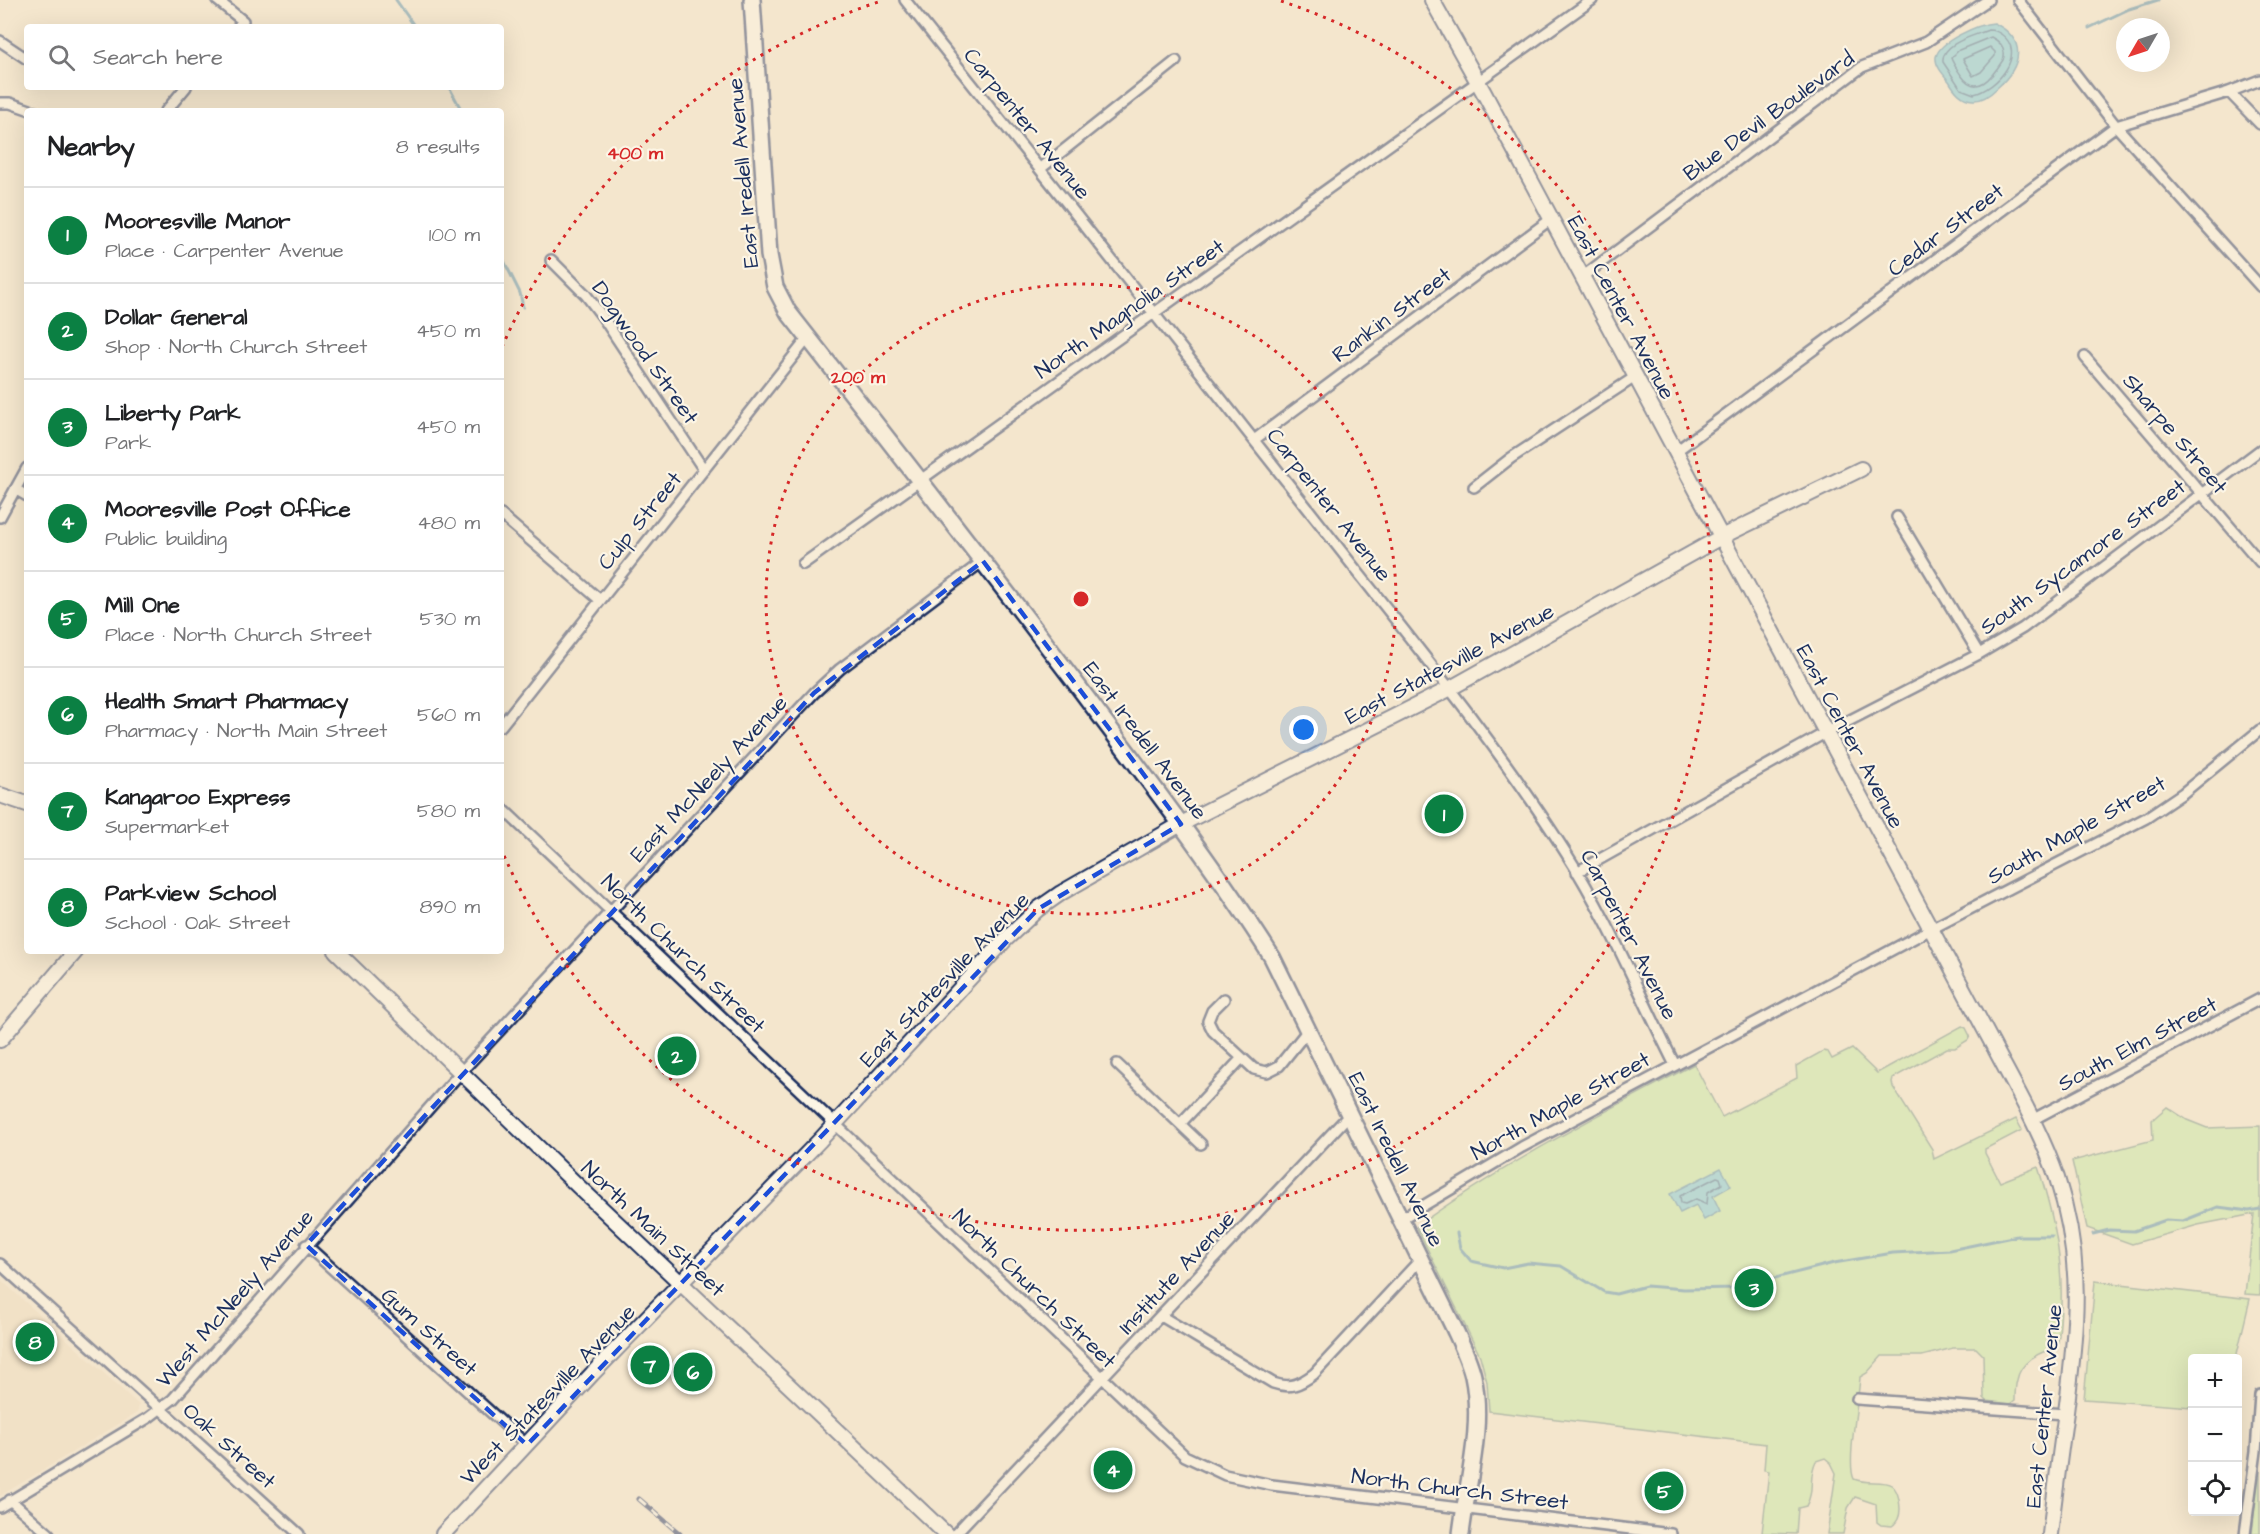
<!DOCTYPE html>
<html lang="en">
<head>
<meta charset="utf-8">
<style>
  :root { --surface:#fff; --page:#f6f6f6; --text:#202124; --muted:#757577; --line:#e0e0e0; --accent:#0b8043 }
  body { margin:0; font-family:"Architects Daughter",sans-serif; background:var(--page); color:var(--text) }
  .controls { position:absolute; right:18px; bottom:18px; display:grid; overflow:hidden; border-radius:6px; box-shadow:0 6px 24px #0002 }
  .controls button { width:54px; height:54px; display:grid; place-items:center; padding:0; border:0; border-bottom:2px solid var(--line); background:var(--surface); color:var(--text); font:30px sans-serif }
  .compass { position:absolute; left:2116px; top:18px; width:54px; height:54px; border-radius:50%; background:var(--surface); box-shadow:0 6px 24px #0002; rotate:231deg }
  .you { position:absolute; left:1304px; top:730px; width:21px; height:21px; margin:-15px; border:4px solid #fff; border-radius:50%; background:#1a73e8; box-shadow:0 0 0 9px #1a73e833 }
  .badge { display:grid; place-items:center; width:39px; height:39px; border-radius:50%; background:var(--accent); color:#fff; font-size:20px; font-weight:700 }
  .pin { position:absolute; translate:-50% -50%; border:3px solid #fff; box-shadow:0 2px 6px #0006 }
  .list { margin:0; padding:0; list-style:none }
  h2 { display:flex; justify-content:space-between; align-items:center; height:78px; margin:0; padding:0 24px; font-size:26px }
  h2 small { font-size:20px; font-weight:400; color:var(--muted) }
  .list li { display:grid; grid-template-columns:39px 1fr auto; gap:18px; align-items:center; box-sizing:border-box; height:96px; padding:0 24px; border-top:2px solid var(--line) }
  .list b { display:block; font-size:22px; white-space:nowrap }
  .list p { margin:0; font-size:20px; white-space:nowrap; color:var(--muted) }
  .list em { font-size:20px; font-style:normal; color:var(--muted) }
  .icon { flex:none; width:33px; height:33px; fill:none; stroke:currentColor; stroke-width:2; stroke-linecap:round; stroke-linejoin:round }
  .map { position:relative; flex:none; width:2260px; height:1534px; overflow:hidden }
  .search { position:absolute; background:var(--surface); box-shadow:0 6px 24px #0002; left:24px; top:24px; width:480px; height:66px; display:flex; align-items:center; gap:15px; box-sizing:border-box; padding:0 21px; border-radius:6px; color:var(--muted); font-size:22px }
  .panel { position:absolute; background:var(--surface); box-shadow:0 6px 24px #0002; left:24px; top:108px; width:480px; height:846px; border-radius:6px }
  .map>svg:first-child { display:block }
  .built { fill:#eedbbc }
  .green { fill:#c3e8a2; stroke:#6f8c80; stroke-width:1.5 }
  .water { fill:#79c8d6; stroke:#538ba6; stroke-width:1.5 }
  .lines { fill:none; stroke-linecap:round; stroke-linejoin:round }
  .shore { stroke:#416c8e; stroke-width:1.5 }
  .stream { stroke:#538ba6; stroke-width:3 }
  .street-casing { stroke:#1b2f5e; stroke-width:14 }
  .secondary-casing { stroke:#1b2f5e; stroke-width:18 }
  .primary-casing { stroke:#1b2f5e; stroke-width:20 }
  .street { stroke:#fcf5e5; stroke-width:9 }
  .secondary { stroke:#fcf5e5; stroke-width:14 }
  .primary { stroke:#fcf5e5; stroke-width:15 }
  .rail-casing { stroke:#1b2f5e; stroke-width:5 }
  .rail { stroke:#fcf5e5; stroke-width:3; stroke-dasharray:9; stroke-linecap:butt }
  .marked { fill:none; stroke:#1d4ed8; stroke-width:4.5; stroke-dasharray:12 8; stroke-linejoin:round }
  .ring { fill:none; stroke:#d62828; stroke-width:3; stroke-dasharray:3 6 }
  .labels { text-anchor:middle; stroke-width:4.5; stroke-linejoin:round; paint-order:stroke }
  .street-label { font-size:22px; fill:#1b2f5e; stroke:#fcf5e5 }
  .centre { fill:#d62828; stroke:#fcf5e5; stroke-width:3 }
  .ring-label { font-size:18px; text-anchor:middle; font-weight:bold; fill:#d62828; stroke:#fcf5e5; stroke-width:4.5; stroke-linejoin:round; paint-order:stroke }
</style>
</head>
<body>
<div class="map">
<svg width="2260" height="1534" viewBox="0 0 2260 1534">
  <rect width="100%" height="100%" fill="#f4e6cd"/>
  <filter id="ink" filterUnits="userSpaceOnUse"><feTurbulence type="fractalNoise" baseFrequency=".0167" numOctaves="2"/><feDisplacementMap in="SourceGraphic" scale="12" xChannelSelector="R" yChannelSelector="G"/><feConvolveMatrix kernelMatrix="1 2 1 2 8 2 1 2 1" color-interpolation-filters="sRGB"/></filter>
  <g filter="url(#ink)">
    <path class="built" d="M0,1279L139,1405L138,1410L135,1414L0,1496Z"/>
    <path class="green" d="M1962,1026L1966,1028L1970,1036L1968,1040L1955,1048H1947L1893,1078L1892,1082L1893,1087L1932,1149L1934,1159L2016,1119L2022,1130L1985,1149V1153L2000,1182L2038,1167C2059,1232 2067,1283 2057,1350C2040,1349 2020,1363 2017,1380C2015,1387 2015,1394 2015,1400L2010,1404L1987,1401L1984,1398L1983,1355L1976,1348H1953L1922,1356H1882L1867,1373L1860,1377C1859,1399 1846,1463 1854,1479C1875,1488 1898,1469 1900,1509C1900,1516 1898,1522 1892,1526L1881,1525L1877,1522L1876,1504L1855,1497L1848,1508L1843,1534H1827L1836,1473L1831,1463L1825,1458L1816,1461C1808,1476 1815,1491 1806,1506L1798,1508L1796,1534L1762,1533L1769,1471L1764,1470L1766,1444L1489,1411L1487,1382L1480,1356L1417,1228V1226C1504,1163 1600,1115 1694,1064L1722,1117L1797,1078L1796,1066L1823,1051L1828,1052L1832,1059L1852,1049L1877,1073Z
      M2167,1107L2187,1120L2207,1128L2260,1126V1295L2245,1294L2254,1214L2198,1225L2132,1244L2087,1228L2072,1161L2153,1140L2152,1120Z
      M2095,1281L2250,1299L2236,1358H2192V1407L2084,1399Z
      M2260,1458V1534H2252Z"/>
    <path class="water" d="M1994,23C2028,40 2022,66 1997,88C1991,94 1982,101 1973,100C1961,99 1955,91 1949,81C1944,75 1935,66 1936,57C1939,41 1979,24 1994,23Z
      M1721,1168L1731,1186L1713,1196L1720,1211L1704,1220L1696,1205L1680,1213L1670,1194Z"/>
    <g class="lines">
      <path class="shore" d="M1988,30C1994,30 1996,31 2001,34C2028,53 1997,89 1974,94L1961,89L1943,62C1941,43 1974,36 1988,30Z
        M1991,37C2001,42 2007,49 2003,60C1992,77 1977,98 1961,75C1957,69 1953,64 1951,58L1959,50Z
        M1990,47L1995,52V56L1981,72L1973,76L1963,59Z
        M1717,1177L1720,1178L1722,1184L1708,1192L1707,1204L1696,1199L1685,1204L1681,1203L1680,1196Z"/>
      <path class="stream" d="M396,0L415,27
        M2089,28L2129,9L2158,0
        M449,87L462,111
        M501,255L520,293L523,307
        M1457,1233L1460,1248L1471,1261L1503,1268L1528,1263L1561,1266L1604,1292L1616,1294L1646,1286L1684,1289L1736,1288L1834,1263L1893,1253L1950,1250L2017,1236H2052
        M2093,1234L2109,1230L2134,1231L2166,1220L2183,1221L2218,1207L2249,1211L2260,1209"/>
      <defs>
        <path id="street" d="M217,0L243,21L238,27
          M905,0C1044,174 1183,349 1320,524C1404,632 1493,737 1566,853C1609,920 1639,994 1675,1065
          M2018,0L2116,126L2260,286
          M0,41L27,59
          M2229,92L2260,124
          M0,103H10L33,111
          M166,111L186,87
          M1040,169L1176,61
          M551,260L586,295L602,316L704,470
          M1582,277L1862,67L1926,42L1988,0
          M2085,357L2260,562
          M1254,440L1551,219
          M1675,452L2116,126L2229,92L2260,80
          M1474,487L1511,458L1635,377
          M15,489L27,496
          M501,515L600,600
          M0,517L27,468
          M1897,517L1979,654
          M803,564L1592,0
          M501,726L808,338
          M501,807L1185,1456L1225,1475L1272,1485L1671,1534
          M1577,872L1825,733L1979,654L2023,628L2260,450
          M1224,999L1212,1011L1208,1021L1213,1031L1254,1069L1267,1072L1279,1066L1308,1030
          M1117,1064L1201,1144
          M2032,1120L2260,999
          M1180,1124L1242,1058
          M1401,1219L1522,1147L1931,929L2146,818L2183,793L2260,730
          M306,1245L527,1445
          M0,1264L299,1534
          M1161,1316L1273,1383C1290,1389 1299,1385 1314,1374L1421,1259
          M1857,1399L2065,1414
          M10,1500L49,1534
          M0,1507L148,1418L173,1399L461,1072L814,693L840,669L983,561
          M955,1534L1350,1114
          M2245,1534L2256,1451L2260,1395"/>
        <path id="secondary" d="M1432,0L1484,93L1992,1043C2015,1087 2041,1131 2057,1178C2084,1261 2077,1328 2066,1412C2060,1453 2055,1493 2050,1534
          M0,795L27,804
          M336,951L578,1186L946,1534
          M0,1040L76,951
          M443,1534L592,1374L820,1140L1005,940L1038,909L1061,893L1181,824L1449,689L1721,537L1861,469"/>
        <path id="primary" d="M752,0L769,255L775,287L788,312C884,434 980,557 1074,681C1142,772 1211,861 1272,957L1454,1328C1461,1343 1469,1359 1473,1376C1484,1427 1467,1483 1461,1534"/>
      </defs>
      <use href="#street" class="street-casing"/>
      <use href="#secondary" class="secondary-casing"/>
      <use href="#primary" class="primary-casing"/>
      <use href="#street" class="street"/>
      <use href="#secondary" class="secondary"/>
      <use href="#primary" class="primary"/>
      <defs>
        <path id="rail" d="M639,1499L680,1534"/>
      </defs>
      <use href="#rail" class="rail-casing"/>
      <use href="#rail" class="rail"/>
    </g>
  </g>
  <path d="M0 0H2260V1534H0ZM983,561L1181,824L1038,909L527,1445L306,1245L814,693Z" fill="#f4e6cd" fill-opacity=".55" fill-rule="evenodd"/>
  <path class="marked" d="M983,561L1181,824L1038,909L527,1445L306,1245L814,693Z"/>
  <g class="ring">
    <circle cx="1081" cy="599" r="315"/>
    <path d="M502 347A631 631 0 0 1 881 1M1281 1A631 631 0 1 1 502 851"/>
  </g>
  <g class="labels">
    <g class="street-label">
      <text transform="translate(1768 115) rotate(-36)" y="8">Blue Devil Boulevard</text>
      <text transform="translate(1028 123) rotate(51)" y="8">Carpenter Avenue</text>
      <text transform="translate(742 173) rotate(-95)" y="8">East Iredell Avenue</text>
      <text transform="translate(1945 229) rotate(-37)" y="8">Cedar Street</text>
      <text transform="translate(1622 307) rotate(62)" y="8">East Center Avenue</text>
      <text transform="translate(1129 308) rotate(-35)" y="8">North Magnolia Street</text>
      <text transform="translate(1391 314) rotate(-37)" y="8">Rankin Street</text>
      <text transform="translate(646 352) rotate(55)" y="8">Dogwood Street</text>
      <text transform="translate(2176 433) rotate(50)" y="8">Sharpe Street</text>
      <text transform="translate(1330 504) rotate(52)" y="8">Carpenter Avenue</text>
      <text transform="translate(639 520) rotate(-51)" y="8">Culp Street</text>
      <text transform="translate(2082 556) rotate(-36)" y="8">South Sycamore Street</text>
      <text transform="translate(1449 663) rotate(-28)" y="8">East Statesville Avenue</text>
      <text transform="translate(1851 736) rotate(62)" y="8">East Center Avenue</text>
      <text transform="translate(1146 740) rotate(53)" y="8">East Iredell Avenue</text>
      <text transform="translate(708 778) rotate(-47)" y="8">East McNeely Avenue</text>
      <text transform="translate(2076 829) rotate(-29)" y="8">South Maple Street</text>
      <text transform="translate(1630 934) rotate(63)" y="8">Carpenter Avenue</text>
      <text transform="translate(684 953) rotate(44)" y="8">North Church Street</text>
      <text transform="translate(944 979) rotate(-46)" y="8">East Statesville Avenue</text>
      <text transform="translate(2137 1043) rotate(-28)" y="8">South Elm Street</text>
      <text transform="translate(1560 1105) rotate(-29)" y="8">North Maple Street</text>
      <text transform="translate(1397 1159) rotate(64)" y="8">East Iredell Avenue</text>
      <text transform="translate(654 1228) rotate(43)" y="8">North Main Street</text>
      <text transform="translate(1176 1272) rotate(-47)" y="8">Institute Avenue</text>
      <text transform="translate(1035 1288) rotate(44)" y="8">North Church Street</text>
      <text transform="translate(234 1298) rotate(-49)" y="8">West McNeely Avenue</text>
      <text transform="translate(430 1331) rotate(42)" y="8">Gum Street</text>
      <text transform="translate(547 1394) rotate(-46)" y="8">West Statesville Avenue</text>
      <text transform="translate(2043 1406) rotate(-84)" y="8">East Center Avenue</text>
      <text transform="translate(230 1445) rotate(42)" y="8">Oak Street</text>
      <text transform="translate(1460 1488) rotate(7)" y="8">North Church Street</text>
    </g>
  </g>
  <circle cx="1081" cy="599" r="9" class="centre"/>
  <g class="ring-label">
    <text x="635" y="159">400 m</text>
    <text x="858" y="383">200 m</text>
  </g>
</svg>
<div class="controls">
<button>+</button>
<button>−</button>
<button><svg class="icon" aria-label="locate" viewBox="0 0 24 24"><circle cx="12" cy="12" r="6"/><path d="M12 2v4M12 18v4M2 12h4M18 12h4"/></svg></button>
</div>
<svg class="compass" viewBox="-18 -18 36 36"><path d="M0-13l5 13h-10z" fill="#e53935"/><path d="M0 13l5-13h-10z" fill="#757577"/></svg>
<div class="you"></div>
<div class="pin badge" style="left:1444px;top:814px">1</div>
<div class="pin badge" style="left:677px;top:1056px">2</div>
<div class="pin badge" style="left:1754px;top:1288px">3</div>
<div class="pin badge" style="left:1113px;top:1470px">4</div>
<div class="pin badge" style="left:1664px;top:1491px">5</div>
<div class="pin badge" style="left:693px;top:1372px">6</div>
<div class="pin badge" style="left:650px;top:1365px">7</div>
<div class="pin badge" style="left:35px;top:1342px">8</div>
<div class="search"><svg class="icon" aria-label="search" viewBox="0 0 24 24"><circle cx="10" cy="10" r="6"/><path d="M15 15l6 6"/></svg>Search here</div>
<section class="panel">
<h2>Nearby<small>8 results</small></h2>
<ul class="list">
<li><span class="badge">1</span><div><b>Mooresville Manor</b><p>Place · Carpenter Avenue</p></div><em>100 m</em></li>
<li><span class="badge">2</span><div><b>Dollar General</b><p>Shop · North Church Street</p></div><em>450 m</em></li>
<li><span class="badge">3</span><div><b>Liberty Park</b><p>Park</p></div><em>450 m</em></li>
<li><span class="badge">4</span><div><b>Mooresville Post Office</b><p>Public building</p></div><em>480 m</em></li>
<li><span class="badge">5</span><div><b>Mill One</b><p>Place · North Church Street</p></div><em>530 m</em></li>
<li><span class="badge">6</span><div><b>Health Smart Pharmacy</b><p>Pharmacy · North Main Street</p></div><em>560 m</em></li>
<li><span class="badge">7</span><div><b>Kangaroo Express</b><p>Supermarket</p></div><em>580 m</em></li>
<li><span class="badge">8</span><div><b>Parkview School</b><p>School · Oak Street</p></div><em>890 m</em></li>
</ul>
</section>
</div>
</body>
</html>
